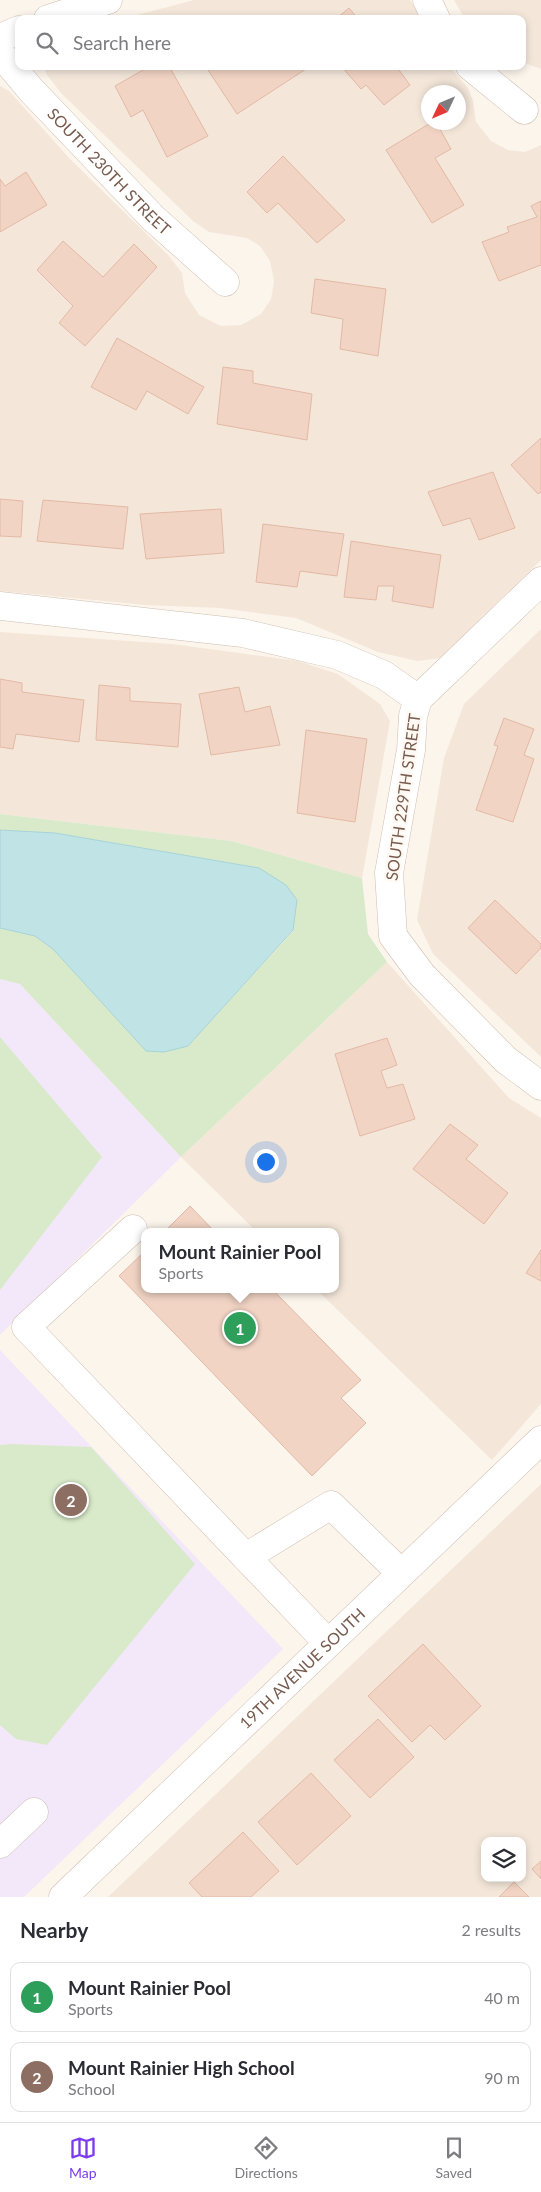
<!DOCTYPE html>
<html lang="en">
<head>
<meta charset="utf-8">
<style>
  :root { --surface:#fff; --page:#f2f2f3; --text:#2b2b33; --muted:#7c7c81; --line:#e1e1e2; --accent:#7c3aed }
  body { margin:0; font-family:Lato,sans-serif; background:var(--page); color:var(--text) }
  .controls { position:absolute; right:15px; bottom:15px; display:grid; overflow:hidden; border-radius:10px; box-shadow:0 2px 8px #0003 }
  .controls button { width:45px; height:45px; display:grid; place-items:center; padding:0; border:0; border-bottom:1px solid var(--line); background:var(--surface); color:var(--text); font:25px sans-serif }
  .compass { position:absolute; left:421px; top:85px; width:45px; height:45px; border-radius:50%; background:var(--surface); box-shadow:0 2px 8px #0003; rotate:226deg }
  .you { position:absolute; left:265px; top:1161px; width:18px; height:18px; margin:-12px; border:4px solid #fff; border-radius:50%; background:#1a73e8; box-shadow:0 0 0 8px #1a73e833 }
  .badge { display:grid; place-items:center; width:32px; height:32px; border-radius:50%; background:var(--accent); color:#fff; font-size:16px; font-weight:700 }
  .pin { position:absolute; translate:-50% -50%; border:2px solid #fff; box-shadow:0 1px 5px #0006 }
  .popup { position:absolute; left:141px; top:1228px; width:198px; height:65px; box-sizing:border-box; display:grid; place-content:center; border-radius:10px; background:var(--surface); filter:drop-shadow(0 1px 4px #0005); font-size:16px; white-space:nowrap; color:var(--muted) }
  .popup b { font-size:19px; color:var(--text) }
  .popup::after { content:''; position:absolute; left:50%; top:100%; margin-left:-10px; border:10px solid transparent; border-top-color:var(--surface) }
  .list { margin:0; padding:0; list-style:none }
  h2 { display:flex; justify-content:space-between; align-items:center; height:65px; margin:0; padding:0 20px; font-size:21px }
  h2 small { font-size:16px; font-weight:400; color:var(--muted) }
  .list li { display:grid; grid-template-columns:32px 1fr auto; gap:15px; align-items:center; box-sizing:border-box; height:70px; margin:0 10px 10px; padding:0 10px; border:1px solid var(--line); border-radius:10px }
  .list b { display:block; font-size:19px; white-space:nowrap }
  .list p { margin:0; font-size:16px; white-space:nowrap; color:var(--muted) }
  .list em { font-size:16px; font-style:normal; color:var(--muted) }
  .icon { flex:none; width:28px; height:28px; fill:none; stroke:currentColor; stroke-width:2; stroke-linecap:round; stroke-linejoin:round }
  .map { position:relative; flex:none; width:541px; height:1897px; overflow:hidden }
  .search { position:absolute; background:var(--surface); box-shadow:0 2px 8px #0003; left:15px; right:15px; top:15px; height:55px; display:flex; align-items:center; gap:12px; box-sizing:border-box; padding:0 18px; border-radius:10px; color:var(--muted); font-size:19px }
  .sheet { height:225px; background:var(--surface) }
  nav { display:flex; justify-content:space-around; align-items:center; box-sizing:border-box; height:70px; border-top:1px solid var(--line); background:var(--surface); font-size:14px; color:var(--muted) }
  nav a { display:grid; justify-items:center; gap:2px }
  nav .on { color:var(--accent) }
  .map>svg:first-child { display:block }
  .residential { fill:#f4e7da; fill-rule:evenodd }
  .education { fill:#f2e8f9 }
  .green { fill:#d9eaca }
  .water { fill:#c0e3e6; stroke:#a6d3d8 }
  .building { fill:#f1d4c4; stroke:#e3b9a5 }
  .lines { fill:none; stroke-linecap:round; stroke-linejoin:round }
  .minor-casing { stroke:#cfbdb0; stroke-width:29 }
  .minor { stroke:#fff; stroke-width:28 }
  .labels { text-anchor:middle; stroke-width:5; stroke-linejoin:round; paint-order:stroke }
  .street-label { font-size:16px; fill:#785b4e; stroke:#fef9f3 }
</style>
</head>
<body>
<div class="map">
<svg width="541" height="1897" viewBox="0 0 541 1897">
  <rect width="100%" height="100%" fill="#fcf5ec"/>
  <path class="residential" d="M194,0H410L421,19H122Z
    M454,0H541V69L522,62V19H465Z
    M44,66H449L468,88L473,101L476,122L491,141L508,150L525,152L541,145V560L441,658L417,661L378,652L296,618L220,608L145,605L0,591V86L9,91L70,159L168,255L182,273L185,293L199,315L221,326L241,325L261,314L271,299L274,281L270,261L260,246L247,238L209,232L193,221L61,93L47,75ZM428,92H458V122H428Z
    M541,629V1057L433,954L417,920L444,758L464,704Z
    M0,632L172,644L298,661L338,674L380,704L390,721L362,878L232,841L0,814Z
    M387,962L509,1098L541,1118V1404L492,1460L316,1289H335V1232H257L181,1157Z
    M541,1484V1897H108ZM485,1841H522V1878H485Z"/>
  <path class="education" d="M0,979L20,984L181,1157L0,1335Z
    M0,1350L283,1649L24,1897H0Z"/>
  <path class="green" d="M0,814L232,841L362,878L368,934L387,962L181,1157L20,984L0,979V928L35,936L53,949L146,1051L188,1046L293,931L297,900L259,868L55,833L0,830Z
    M0,1037L102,1157L0,1290Z
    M11,1444L91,1447L195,1564L47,1745L16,1739L0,1725V1445Z"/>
  <path class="water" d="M0,830L55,833L259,868L286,885L297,900L293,930L188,1046L164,1052L146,1051L53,949L35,936L0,928Z"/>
  <path class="building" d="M349,8L358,19H336Z
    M150,66H169L208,136L167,157L143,110L131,117L115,86Z
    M214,66H308L309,67L237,114L208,70Z
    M341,66H396L410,85L384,105L366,85L361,89Z
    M432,122H436L451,149L435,158L464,205L432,223L386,150Z
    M283,156L345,220L317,243L278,203L267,213L247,192Z
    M26,172L47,205L0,232V179L5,186Z
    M541,201V265L499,281L482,242L509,232L507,227L537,217L531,206Z
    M63,241L103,277L134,244L157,267L85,346L59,323L73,306L37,270Z
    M315,279L386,289L378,356L340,349L343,319L311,313Z
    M117,338L204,387L188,414L147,391L136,410L91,387Z
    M223,367L253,371V383L312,394L307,440L217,424Z
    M541,438V492L538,494L511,465Z
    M493,472L515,528L479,540L470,518L443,526L428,492Z
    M0,499L23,501L21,537L0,536Z
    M43,500L128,507L123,549L37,541Z
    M221,509L224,553L146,559L140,514Z
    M263,524L344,534L337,576L300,571L297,587L256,582Z
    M351,541L441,555L433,608L392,601L394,586H378L376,600L344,597Z
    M0,679L22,683V692L84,700L79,742L16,734L13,749L0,747Z
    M99,685L130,688V701L181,704L178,747L96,740Z
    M239,687L245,712L270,706L280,745L211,755L199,694Z
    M504,718L534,729L524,755L534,759L513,822L476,810L498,746L494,745Z
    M306,730L367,739L355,822L297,813Z
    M495,900L541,944V948L516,974L468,928Z
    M387,1038L397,1065L381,1071L387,1088L403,1084L415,1119L360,1136L335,1054Z
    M450,1124L478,1145L466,1159L508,1193L484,1224L413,1169Z
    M190,1206L215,1232H164Z
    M541,1250V1281L526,1273Z
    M145,1251V1289H272L361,1380L341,1398L366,1423L312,1476L119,1276Z
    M423,1644L481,1706L445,1740L430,1725L412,1742L368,1696Z
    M378,1719L414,1757L370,1798L334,1760Z
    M311,1773L351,1816L297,1865L258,1822Z
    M243,1832L279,1871L251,1897H202L189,1883Z
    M541,1861V1879L532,1869Z
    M514,1882L529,1897H499Z"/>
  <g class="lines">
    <defs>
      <g id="minor">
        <path d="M427,0L436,19"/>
        <path d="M48,19L108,0"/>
        <path d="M0,38L19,30"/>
        <path id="s1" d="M0,53L31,90L153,218L225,282"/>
        <path d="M470,66L524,110"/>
        <path d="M0,606L243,633L337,655L384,675L418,699L413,716L411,750L389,873L393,936L422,975L506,1060L541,1086"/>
        <path d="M418,699L541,581"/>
        <path d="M133,1229L26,1327L328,1643"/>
        <path d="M246,1557L331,1505L401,1573"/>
        <path d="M0,1844L34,1812"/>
        <path id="s2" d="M63,1897L541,1440"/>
      </g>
    </defs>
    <use href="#minor" class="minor-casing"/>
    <use href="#minor" class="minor"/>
  </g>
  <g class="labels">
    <g class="street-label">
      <text dy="6" stroke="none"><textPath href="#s1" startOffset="161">SOUTH 230TH STREET</textPath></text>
      <text transform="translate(403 797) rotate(-82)" y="6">SOUTH 229TH STREET</text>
      <text dy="6" stroke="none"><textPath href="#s2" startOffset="331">19TH AVENUE SOUTH</textPath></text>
    </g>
  </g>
</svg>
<div class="controls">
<button><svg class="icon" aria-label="layers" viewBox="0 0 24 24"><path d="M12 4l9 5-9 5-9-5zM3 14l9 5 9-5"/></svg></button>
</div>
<svg class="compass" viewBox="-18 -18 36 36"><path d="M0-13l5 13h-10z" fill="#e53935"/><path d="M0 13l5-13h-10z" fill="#7c7c81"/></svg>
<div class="you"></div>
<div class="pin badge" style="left:240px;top:1328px;background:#2e9e5b">1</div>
<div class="popup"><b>Mount Rainier Pool</b>Sports</div>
<div class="pin badge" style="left:71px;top:1500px;background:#8d6e63">2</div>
<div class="search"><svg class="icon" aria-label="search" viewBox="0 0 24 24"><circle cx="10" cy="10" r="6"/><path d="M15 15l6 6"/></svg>Search here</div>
</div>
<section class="sheet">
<h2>Nearby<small>2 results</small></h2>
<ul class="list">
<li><span class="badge" style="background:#2e9e5b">1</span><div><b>Mount Rainier Pool</b><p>Sports</p></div><em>40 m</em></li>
<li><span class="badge" style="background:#8d6e63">2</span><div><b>Mount Rainier High School</b><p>School</p></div><em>90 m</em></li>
</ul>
</section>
<nav>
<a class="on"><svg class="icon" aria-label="map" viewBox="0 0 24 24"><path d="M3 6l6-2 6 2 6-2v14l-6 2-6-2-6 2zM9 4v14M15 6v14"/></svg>Map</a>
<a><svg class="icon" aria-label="directions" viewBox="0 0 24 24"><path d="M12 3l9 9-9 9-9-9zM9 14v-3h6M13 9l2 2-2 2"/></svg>Directions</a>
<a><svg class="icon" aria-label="saved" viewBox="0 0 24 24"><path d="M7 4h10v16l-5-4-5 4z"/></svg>Saved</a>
</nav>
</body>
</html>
